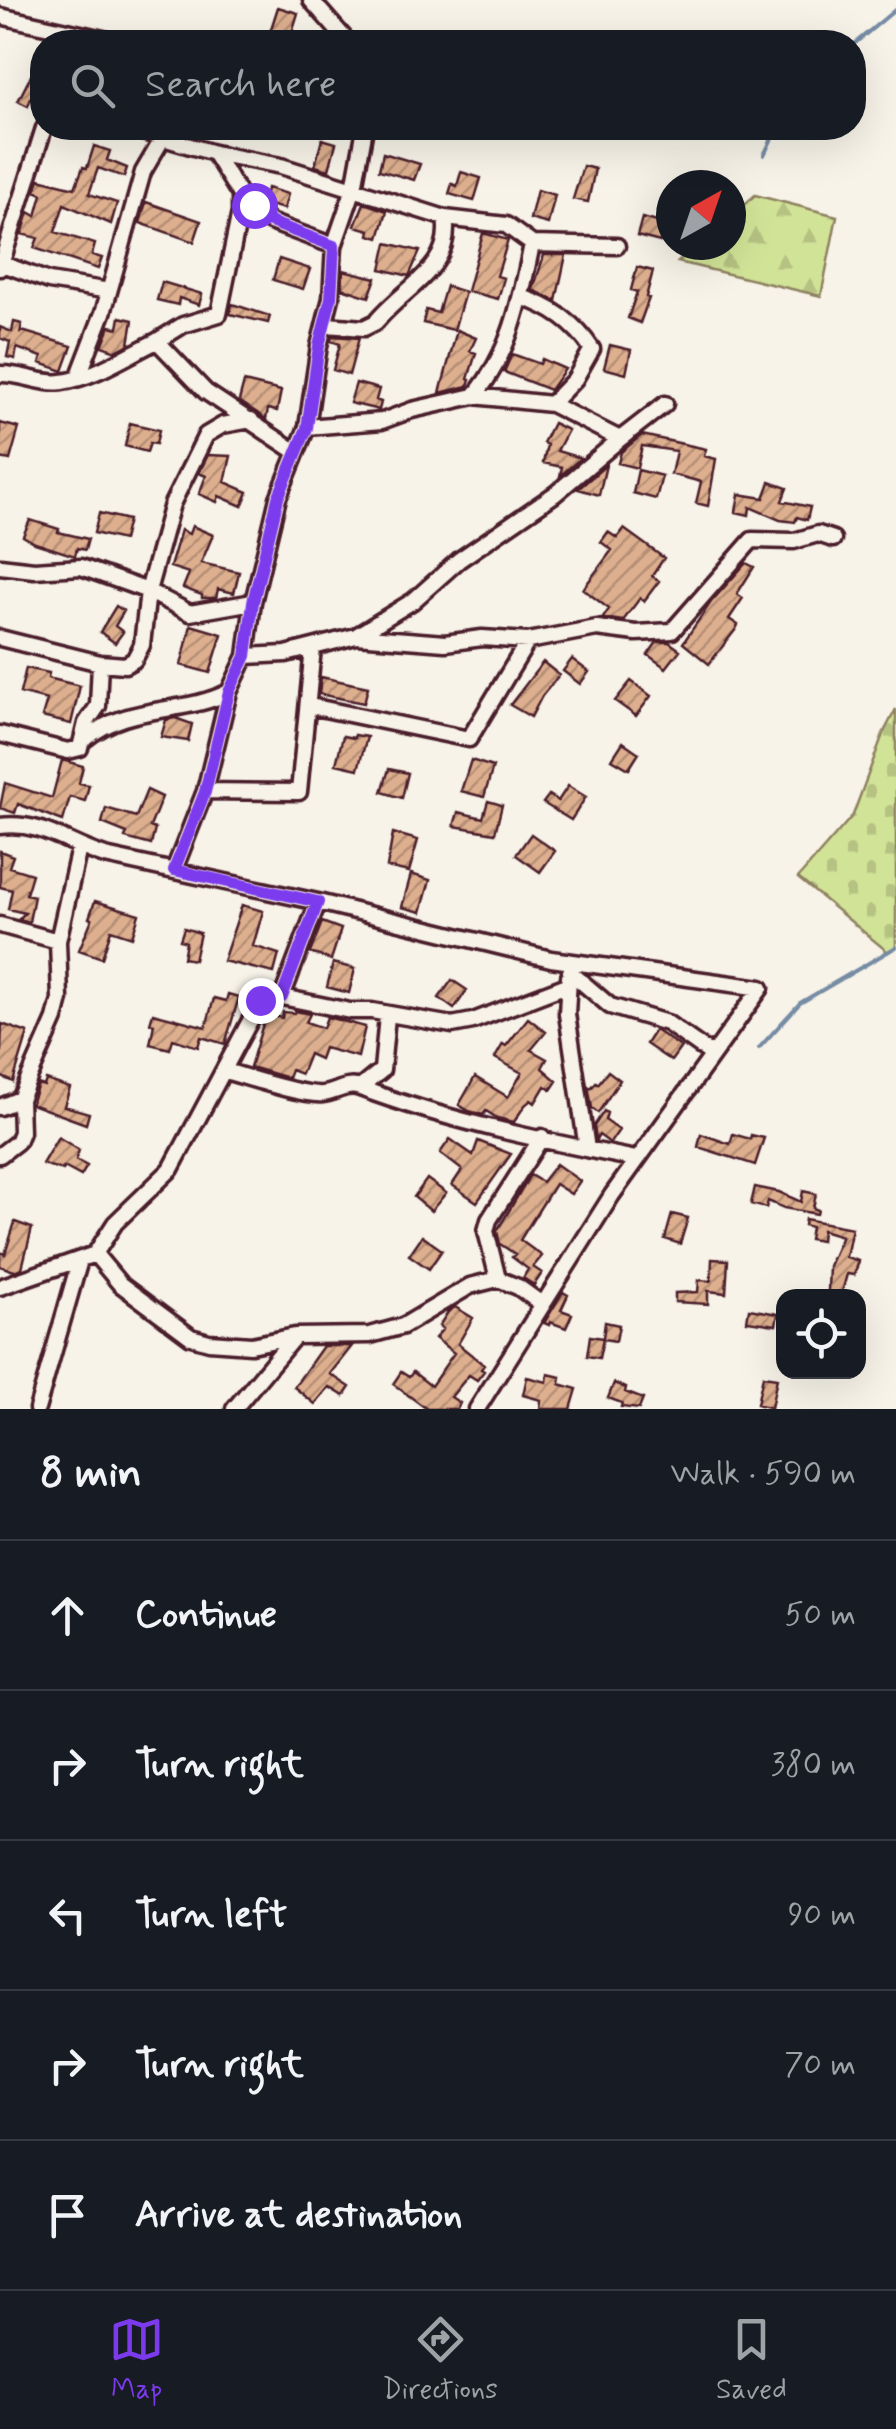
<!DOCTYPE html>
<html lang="en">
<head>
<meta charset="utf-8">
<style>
  :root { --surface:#171b24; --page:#242831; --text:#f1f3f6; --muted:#9ea1a6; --line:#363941; --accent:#7c3aed }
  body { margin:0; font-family:Mynerve,sans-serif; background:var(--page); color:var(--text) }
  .controls { position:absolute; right:30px; bottom:30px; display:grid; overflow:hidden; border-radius:20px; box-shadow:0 10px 40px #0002 }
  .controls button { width:90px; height:90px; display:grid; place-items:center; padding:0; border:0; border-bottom:2px solid var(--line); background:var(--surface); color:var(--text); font:50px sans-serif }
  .compass { position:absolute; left:656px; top:170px; width:90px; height:90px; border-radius:50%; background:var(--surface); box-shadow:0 10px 40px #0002; rotate:40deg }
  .stop { position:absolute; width:30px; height:30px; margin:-22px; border:8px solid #7c3aed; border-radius:50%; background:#fff }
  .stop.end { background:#7c3aed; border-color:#fff; box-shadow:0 2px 10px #0008 }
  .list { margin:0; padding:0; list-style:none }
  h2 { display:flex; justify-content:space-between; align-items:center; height:130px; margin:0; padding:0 40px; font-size:42px }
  h2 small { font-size:32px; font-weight:400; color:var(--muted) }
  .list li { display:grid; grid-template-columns:65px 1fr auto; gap:30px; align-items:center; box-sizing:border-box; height:150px; padding:0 40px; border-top:2px solid var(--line) }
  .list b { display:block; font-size:38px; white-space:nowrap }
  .list em { font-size:32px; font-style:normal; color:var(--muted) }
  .icon { flex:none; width:55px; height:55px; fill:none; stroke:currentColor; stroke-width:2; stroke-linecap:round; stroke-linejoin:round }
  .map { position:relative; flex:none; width:896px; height:1409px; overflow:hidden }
  .search { position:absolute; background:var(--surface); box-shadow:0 10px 40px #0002; left:30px; right:30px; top:30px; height:110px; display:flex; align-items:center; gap:25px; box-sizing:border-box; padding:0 35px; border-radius:40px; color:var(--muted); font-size:38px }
  .sheet { height:880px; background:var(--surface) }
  nav { display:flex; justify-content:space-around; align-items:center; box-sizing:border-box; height:140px; border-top:2px solid var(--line); background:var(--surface); font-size:28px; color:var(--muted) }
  nav a { display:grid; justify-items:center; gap:5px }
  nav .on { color:var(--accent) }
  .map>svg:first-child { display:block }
  .forest { fill:url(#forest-firs); stroke:#8e8161; stroke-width:2.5 }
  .cemetery { fill:url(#cemetery-stones); stroke:#8e8161; stroke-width:2.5 }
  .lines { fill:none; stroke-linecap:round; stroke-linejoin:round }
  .stream { stroke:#768ba4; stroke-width:4 }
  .building { fill:url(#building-hatch); stroke:#4a1f2b; stroke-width:2.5 }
  .minor-casing { stroke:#4a1f2b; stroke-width:21 }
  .minor { stroke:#f7f3e8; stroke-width:14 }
  .route { stroke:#7c3aed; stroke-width:12 }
</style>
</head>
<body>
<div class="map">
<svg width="896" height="1409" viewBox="0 0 896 1409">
  <defs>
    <pattern id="forest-firs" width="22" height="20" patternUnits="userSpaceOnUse" patternTransform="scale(2.5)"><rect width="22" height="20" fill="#d1e397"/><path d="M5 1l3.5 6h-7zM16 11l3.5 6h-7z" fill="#b5c282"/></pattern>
    <pattern id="cemetery-stones" width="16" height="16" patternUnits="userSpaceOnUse" patternTransform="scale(2.5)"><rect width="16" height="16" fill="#d1e397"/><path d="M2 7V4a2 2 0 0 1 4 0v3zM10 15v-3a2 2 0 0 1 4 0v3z" fill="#b5c282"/></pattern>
    <pattern id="building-hatch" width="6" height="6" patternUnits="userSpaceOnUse" patternTransform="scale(2.5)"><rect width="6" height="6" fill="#ddaf8e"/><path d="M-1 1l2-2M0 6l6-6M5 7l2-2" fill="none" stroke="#b58e74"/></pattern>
  </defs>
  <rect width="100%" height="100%" fill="#f7f3e8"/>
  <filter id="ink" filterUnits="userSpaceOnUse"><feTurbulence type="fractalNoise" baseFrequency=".01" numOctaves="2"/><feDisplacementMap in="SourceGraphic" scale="20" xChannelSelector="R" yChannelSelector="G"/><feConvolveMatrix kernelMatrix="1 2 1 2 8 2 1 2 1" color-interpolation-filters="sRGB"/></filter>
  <g filter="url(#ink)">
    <path class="forest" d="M755,195L837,216L821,296L678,262L697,245H731V216Z"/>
    <path class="cemetery" d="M896,709V947L888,952L798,878L853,815L883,734Z"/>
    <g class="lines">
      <path class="stream" d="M854,44L896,9
        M764,155L777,128
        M759,1048L800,1003L896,947"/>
    </g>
    <path class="building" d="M278,7L298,13L290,39L270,32Z
      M35,68L41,71L28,106L18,101Z
      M322,139L336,143L329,170L315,166Z
      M94,146L110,151L107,160L127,168L124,177L98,168L89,194L117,203L111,224L64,204L55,232L95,244L92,255L102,258L98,269L34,248L38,238L22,234L29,212L36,216L42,194L35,191L39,179L75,188L83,167L87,168Z
      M383,153L420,164L414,180L379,170Z
      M583,166L595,169L588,202L573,199Z
      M461,172L481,178L474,201L449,194L452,184L457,186Z
      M267,188L288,194L284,209L265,204L252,191L266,193Z
      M537,190L555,195L548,224L530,219Z
      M146,202L201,221L194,242L140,223Z
      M364,203L387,211L379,238L369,235L370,230L355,226Z
      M642,218L665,224L660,242L637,236Z
      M483,233L508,240L497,276L504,278L498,299L467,291Z
      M387,243L420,251L409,276L381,269Z
      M544,255H566L556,301L533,290Z
      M279,259L310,269L303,289L273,280Z
      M637,267L653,271L646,297L649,298L640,323L628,318L637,292L631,290Z
      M343,270L376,278L369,297L342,288Z
      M162,282L202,294L199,305L179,298L178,305L157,300Z
      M446,286L465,292L454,330L423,323L426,310L438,313Z
      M232,304L270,316L268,323L230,314Z
      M120,317L133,320L129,344L116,351L102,346L110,326L118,328Z
      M14,322L22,324L20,334L22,331L72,346L63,371L40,363L42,357L17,348L15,359L7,357L10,342L0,338V327L12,332Z
      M457,330L476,338L470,351L476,353L468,379L470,380L468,386L440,393Z
      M332,336L359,338L349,375L333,370L340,344L331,341Z
      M610,345L631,350L626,374L604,368Z
      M512,354L540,364L542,359L565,369L550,390L504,372Z
      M244,382L281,391L277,411L268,409L266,419L239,401Z
      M356,383L379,389L376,400L381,402L379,410L350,403Z
      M0,423L19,428L10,460L0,458Z
      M130,423L159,430L156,444L150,443L147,452L125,446Z
      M553,423L568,430L557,451L581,458L560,476L562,467L543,463L547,445L543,443Z
      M642,435L706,449L704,456L716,459L708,506L696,503L701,482L671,474L676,451L642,446L637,468L618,463L621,452Z
      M208,455L231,456L225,482L248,492L242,506L219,496L217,502L199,494L206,476L199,473Z
      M606,465L599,495L578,489Z
      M638,470L662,476L656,499L633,493Z
      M770,482L787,488L782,501L810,507L807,520L797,517L795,522L780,520L750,507L749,515L736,512L739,494L764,498Z
      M99,513L128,520L123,540L94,533Z
      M30,520L59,529L58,532L88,539L85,550L77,548L75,556L35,543L23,536Z
      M192,526L213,535L201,563L239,572L234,593L218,589L216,598H202V595L183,588L189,573L170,567L181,530L189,534Z
      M624,529L664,558L652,576L659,581L644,601L640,598L623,621L603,618L609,609L583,589L612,550L601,542L608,532L617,538Z
      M746,563L754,567L737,594L743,598L729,619L738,625L736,629L709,664L683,643L711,602Z
      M116,606L124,611L115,626L123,632L115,643L100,632Z
      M191,625L222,634L210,673L181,665Z
      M657,642H669L680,650L666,668L648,655Z
      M572,659L589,672L580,684L563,671Z
      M543,662L559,675L542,696L531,717L510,705Z
      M26,668L49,673L48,678L80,686L71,724L42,717L47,700L20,693Z
      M321,677L368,687L364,703L319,694Z
      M631,681L651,696L636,716L615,701Z
      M175,718L192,724L188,741L161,737L166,720Z
      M355,735L367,737L358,769L336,764L343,736L354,738Z
      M623,742L639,753L629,769L612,759Z
      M62,760L83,766L79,783L89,785L85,801L70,797L63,821L18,804L15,813L0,808L5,783L52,798Z
      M471,760L493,767L484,797L461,791Z
      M389,769L408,773L402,798L382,792Z
      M568,786L586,797L571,820L543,803L549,795L558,801Z
      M147,790L162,797L150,827L155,829L151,845L125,838L127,833L102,823L106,808L136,817Z
      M488,801L502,805L495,833L454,826L458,812L483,818Z
      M393,833L418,840L409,872L387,867Z
      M531,834L555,851L540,872L516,855Z
      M0,851L13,856L9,867L32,874L26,894L34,896L29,922L19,919L25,913L8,909L12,890L0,887Z
      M411,874L430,880L421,912L402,907Z
      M95,901L139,914L132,937L111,930L102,958L79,950L92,919L89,918Z
      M242,905L263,911L253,946L279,954L274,973L223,961Z
      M322,922L341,929L331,960L310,953Z
      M184,928L200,933L194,960L183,958L186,942L180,940Z
      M333,963L355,969L349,993L327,987Z
      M452,980L467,990L454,1009L439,998Z
      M228,994L239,997L225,1044L201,1037L198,1047L173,1039L170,1049L150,1044L154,1024L150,1023L153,1013L206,1027L214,998L226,1001Z
      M295,1011L310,1014L306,1022L323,1028L327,1017L365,1027L358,1057L324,1048L320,1059L309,1054L301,1074L291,1070L288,1078L250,1067L266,1014L282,1018L283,1012L294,1013Z
      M528,1018L546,1032L531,1050L547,1059L542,1068L557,1081L551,1090L545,1086L535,1103L531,1100L525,1105L514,1122L497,1118L486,1111L483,1115L469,1111L459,1105L475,1077L508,1097L522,1073L495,1058L503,1044L506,1046Z
      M2,1024L28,1033L13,1082L0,1076Z
      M655,1030L681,1047L671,1061L646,1044Z
      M608,1071L620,1080L598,1113L592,1108L588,1086L591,1088L596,1082L598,1084Z
      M46,1080L70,1088L64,1106L89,1113L86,1124L31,1104L38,1084L44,1086Z
      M604,1111L607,1113L605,1120L619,1130L610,1143L599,1135L596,1140L594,1126Z
      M701,1134L730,1144L733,1134L750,1139L751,1135L764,1138L755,1165L698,1147Z
      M58,1137L79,1150L76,1160L87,1166L81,1176L64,1167L63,1170L42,1164Z
      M450,1139L473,1155L478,1141L511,1154L477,1202L452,1185L462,1170L440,1153Z
      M556,1164L580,1181L571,1194L555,1184L520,1240L542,1256L533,1267L542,1273L534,1285L523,1278L528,1269L512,1257L515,1254L500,1244L497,1231L530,1175L542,1182Z
      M427,1179L446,1193L431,1211L414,1197Z
      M755,1187L779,1192L801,1202L803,1191L816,1194L813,1208L818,1210L817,1214L784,1208L768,1201L766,1208L751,1204Z
      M672,1214L688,1218L680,1244L665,1239Z
      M805,1219L852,1228L846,1257L859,1261L854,1275L847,1274L841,1296H829L828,1290L829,1266L842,1236L822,1230L821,1241L809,1239L811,1227L804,1225Z
      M15,1222L32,1228L22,1268L14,1271L0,1266V1252L5,1254Z
      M422,1236L442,1250L429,1269L409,1255Z
      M712,1259L728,1260L726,1293L708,1291V1304L675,1302V1293L698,1292L699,1280L711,1281Z
      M563,1292L568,1295L561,1310L572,1314L566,1328L550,1322L549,1325L544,1323Z
      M455,1307L473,1318L458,1344L484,1365L481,1369L484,1371L477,1380L469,1375L451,1397L460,1403L457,1409H427L393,1384L401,1372L409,1377L413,1372L431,1386L454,1353L435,1338L443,1329L439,1326L448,1312Z
      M749,1309L778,1314L776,1325L747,1321Z
      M605,1322L619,1325L616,1341L603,1339L599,1358L587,1356L590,1336L603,1338Z
      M323,1346H352L330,1374L350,1387L344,1396L329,1387L315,1404L294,1387Z
      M548,1374L561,1377L560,1384L577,1389L571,1409H540L541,1400L523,1395L527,1377L547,1382Z
      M763,1376L777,1378L771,1408L757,1404Z
      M614,1383L626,1388L625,1392L643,1399L639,1409L621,1407L622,1403L608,1398Z"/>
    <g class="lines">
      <defs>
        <path id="minor" d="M311,0L348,42
          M0,16L117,42
          M129,128L214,153L281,166L445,218L506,225L532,244L617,246
          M240,195L270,222L334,246
          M0,263L49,281L109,291
          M0,268L44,128
          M521,297C550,306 575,323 592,349L575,379L551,404
          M327,325L364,328L376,322C404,287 454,268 445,218
          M157,341L183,325L219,314L240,212V195L214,153
          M0,374C21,373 42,385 62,382C94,378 128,355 157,341L206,392L295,451
          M78,378L103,313L143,172L164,136
          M474,396C511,353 521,298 532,244
          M307,427L382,421L412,410L474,396L551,404L620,439L555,494L459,560L413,601L356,636
          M620,439L665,404
          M0,566L34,570L81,567L148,591L190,613L253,602
          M0,638L100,663L125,665L134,660L142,645L148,591L172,504L206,435L223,425L251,420
          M246,656L286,654L356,636L445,643L482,638L528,641L597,628L636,633L672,631L752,540L794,541L818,534L833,539
          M310,706L469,739L528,641
          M0,734L68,751L80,748L86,723L98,706L100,663
          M84,740C129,702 181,716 229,692
          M205,791L299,792L313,648
          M0,826C43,821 66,844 105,856L318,902L551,959L761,988L612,1195L477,1409
          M174,870L205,791L229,692L246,656L253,602L278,498L307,427L319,346L331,298L334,246L354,188L365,128
          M0,925L58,941L79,848
          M570,972L610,1006L667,1023L711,1054
          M569,977L567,1014L587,1149
          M282,997L318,902
          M225,1071C247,1077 302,1096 323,1094C335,1093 346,1083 360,1088C448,1121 544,1141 636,1159
          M360,1088L382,1070L387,1016
          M0,1107L20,1099
          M0,1155L17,1142L21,1132L20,1099L55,1019L60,999L58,941
          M95,1254L120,1284L191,1337L209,1342L251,1345L295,1336L370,1335L403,1326L470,1286L498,1279L518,1287L543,1305
          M498,1279L486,1231L489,1220L542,1137
          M0,1287L95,1254L115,1223L171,1169L261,1000L282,997L350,1011H372L452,1025L473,1021L567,985
          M37,1409L80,1260
          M234,1409L294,1337"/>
      </defs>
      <use href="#minor" class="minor-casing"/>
      <use href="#minor" class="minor"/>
    </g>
  </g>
  <g class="lines" filter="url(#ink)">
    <path class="route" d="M254,205L270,222L334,246L331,298L319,346L307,428L278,498L253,602L246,656L229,692L205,792L174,870L318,902L282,997L260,1000"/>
  </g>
</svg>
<div class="controls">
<button><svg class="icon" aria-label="locate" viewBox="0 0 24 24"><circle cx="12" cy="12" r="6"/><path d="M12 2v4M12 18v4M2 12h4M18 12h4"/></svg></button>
</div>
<svg class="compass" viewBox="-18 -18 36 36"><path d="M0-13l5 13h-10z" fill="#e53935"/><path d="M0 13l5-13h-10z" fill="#9ea1a6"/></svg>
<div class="stop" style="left:254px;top:205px"></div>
<div class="stop end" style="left:260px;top:1000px"></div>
<div class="search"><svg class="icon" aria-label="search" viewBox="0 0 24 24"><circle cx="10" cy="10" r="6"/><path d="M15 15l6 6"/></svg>Search here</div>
</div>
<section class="sheet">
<h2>8 min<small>Walk · 590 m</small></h2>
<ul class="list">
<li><svg class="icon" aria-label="ahead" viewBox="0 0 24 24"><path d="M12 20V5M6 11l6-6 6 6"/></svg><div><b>Continue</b></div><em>50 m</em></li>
<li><svg class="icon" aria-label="right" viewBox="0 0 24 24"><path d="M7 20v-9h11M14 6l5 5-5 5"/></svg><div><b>Turn right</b></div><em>380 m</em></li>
<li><svg class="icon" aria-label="left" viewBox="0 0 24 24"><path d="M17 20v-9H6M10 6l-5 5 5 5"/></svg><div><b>Turn left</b></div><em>90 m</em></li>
<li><svg class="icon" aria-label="right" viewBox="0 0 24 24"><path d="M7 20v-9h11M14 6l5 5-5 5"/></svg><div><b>Turn right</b></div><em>70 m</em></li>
<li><svg class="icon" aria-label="arrive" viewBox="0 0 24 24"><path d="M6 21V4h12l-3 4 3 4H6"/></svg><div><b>Arrive at destination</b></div></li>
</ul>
</section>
<nav>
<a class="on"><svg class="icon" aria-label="map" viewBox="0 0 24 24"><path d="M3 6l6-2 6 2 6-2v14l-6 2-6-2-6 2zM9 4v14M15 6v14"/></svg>Map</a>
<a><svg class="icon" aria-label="directions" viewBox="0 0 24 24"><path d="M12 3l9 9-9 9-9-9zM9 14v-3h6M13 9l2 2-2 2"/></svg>Directions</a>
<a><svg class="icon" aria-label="saved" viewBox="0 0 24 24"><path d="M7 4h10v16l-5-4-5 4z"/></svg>Saved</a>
</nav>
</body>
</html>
